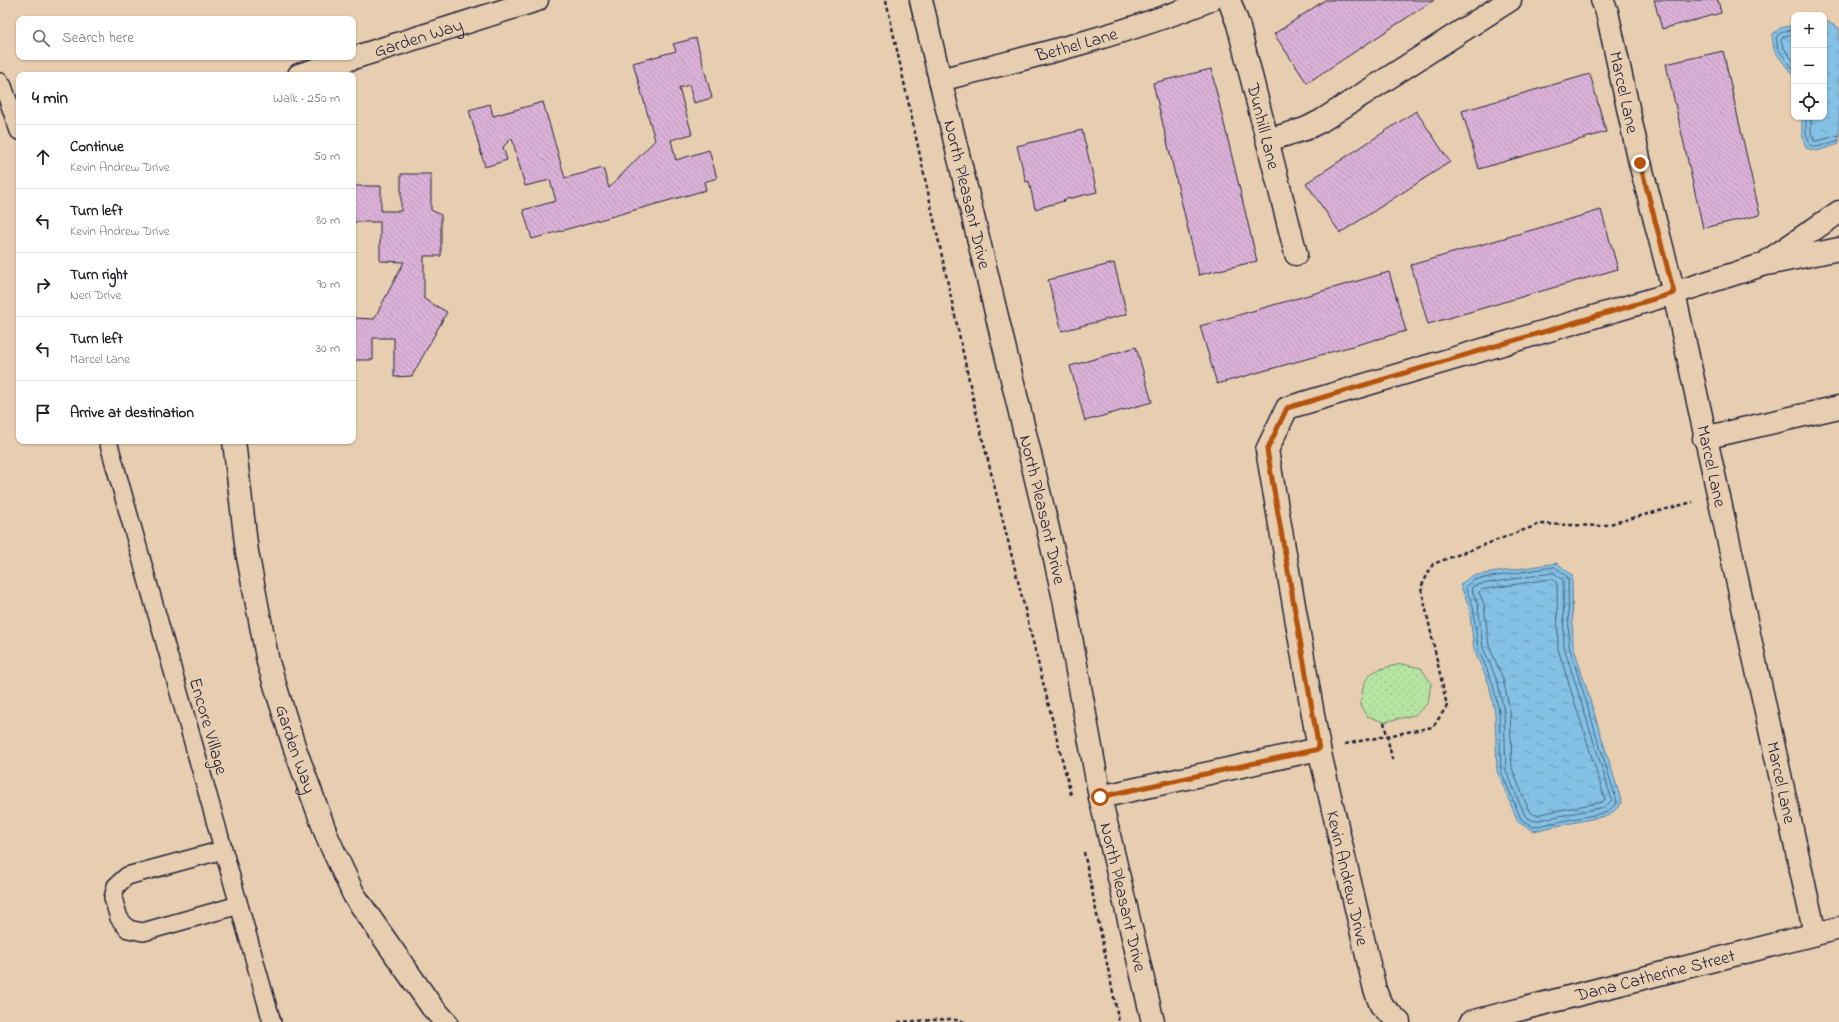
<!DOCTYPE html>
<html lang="en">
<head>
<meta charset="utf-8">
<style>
  :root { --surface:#fff; --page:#f2f2f2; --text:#202124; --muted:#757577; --line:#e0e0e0 }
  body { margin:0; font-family:"Indie Flower",sans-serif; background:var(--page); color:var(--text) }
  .controls { position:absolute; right:12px; top:12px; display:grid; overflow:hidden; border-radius:8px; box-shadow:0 1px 3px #0004 }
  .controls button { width:36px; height:36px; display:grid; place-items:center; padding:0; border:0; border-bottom:1px solid var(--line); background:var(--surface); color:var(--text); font:20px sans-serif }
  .stop { position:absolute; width:12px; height:12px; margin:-9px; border:3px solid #b45309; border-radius:50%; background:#fff }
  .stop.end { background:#b45309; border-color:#fff; box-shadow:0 1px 4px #0008 }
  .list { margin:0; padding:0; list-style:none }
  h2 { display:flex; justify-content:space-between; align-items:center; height:52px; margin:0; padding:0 16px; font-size:17px }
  h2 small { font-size:13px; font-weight:400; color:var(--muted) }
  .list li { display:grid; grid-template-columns:26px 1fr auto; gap:12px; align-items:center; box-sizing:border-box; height:64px; padding:0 16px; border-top:1px solid var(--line) }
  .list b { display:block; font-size:15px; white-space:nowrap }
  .list p { margin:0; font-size:13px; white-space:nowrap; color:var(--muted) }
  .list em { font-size:13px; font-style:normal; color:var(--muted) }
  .icon { flex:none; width:22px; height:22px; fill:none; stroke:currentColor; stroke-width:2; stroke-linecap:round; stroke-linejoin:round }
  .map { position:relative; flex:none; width:1839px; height:1022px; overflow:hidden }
  .search { position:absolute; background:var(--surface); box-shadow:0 1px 3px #0004; left:16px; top:16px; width:340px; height:44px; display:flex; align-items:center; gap:10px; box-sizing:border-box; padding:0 14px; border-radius:8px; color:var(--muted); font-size:15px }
  .panel { position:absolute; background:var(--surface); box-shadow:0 1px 3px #0004; left:16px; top:72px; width:340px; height:372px; border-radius:8px }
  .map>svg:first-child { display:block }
  .grass { fill:url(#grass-dots); stroke:#6c846f }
  .water { fill:url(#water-ripples); stroke:#5d81a0 }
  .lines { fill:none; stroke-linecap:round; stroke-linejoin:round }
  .shore { stroke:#49627f; stroke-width:1 }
  .building { fill:url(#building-back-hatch); stroke:#22223b }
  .lane-casing { stroke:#22223b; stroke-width:20 }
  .street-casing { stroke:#22223b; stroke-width:25 }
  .path { stroke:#22223b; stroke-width:2.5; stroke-dasharray:4 3; stroke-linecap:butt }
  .lane { stroke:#e8ceb0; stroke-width:17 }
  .street { stroke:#e8ceb0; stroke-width:22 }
  .route { stroke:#b45309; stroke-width:5 }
  .labels { text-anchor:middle; stroke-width:3; stroke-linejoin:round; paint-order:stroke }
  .street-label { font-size:18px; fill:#22223b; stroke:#e8ceb0 }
</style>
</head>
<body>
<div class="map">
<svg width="1839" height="1022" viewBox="0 0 1839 1022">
  <defs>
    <pattern id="grass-dots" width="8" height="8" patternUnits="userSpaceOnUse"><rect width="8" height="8" fill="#b6e5a3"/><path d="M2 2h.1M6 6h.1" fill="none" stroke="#9cc48d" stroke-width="1.8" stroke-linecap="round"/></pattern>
    <pattern id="water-ripples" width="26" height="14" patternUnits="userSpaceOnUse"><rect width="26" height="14" fill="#84c1e4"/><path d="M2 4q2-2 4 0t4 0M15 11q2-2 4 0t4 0" fill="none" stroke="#6c9cba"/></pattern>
    <pattern id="building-back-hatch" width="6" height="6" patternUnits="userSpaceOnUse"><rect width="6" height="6" fill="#dbb1d7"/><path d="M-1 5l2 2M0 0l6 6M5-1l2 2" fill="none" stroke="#bc98b9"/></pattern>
  </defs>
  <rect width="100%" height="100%" fill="#e8ceb0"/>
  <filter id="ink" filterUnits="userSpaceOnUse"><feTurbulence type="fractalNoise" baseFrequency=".025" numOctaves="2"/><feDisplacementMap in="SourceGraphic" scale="8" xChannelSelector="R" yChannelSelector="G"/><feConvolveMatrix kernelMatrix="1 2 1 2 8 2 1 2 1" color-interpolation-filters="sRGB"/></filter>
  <g filter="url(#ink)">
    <path class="grass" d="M1402,664L1421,668L1431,683L1428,703L1415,715L1384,722L1367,716L1360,706C1365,671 1368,671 1402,664Z"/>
    <path class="water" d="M1824,20L1839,28V144L1817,151L1806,148L1802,134V117H1824Z
      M1794,25V77L1774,50L1772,35L1780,28Z
      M1557,563L1572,575L1573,645L1622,803L1610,815L1533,831L1518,822L1497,771L1495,713L1489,684L1474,650L1469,606L1460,585L1471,576Z"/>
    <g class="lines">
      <path class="shore" d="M1794,29L1782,32L1776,37L1778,49L1794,70
        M1794,34L1784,36L1781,40L1783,47L1794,62
        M1806,117V133L1810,145L1817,147L1839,140
        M1811,117V132L1814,141H1817L1839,135
        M1555,567L1568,577L1569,646L1617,802L1608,812L1533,827L1521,819L1501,771L1499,712L1493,684L1478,649L1473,606L1465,587L1473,580Z
        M1554,573L1563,580L1564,647L1612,800L1605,807L1534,821L1525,816L1506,770L1504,712L1498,683L1483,648L1478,605L1471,588L1476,585Z
        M1552,579L1557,583L1558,649L1605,799L1602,802L1535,815L1529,811L1512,768L1510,710L1503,679L1489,646L1484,604L1479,592L1481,590Z"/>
    </g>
    <path class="building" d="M1325,0H1434L1307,83L1274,34Z
      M1654,0H1718L1721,13L1662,29Z
      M696,38L712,98L694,103L689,85L679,88L692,134L671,140L676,160L709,150L717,178L704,182L706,190L532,239L523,210L556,201L550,180L525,186L512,138L503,147L507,160L485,167L469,110L490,104L493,116L543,102L565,178L603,168L609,188L655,140L633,63L676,51L673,44Z
      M1723,51L1760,215L1703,228L1666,64Z
      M1211,69L1257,261L1199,275L1153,83Z
      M1590,74L1606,132L1479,169L1462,111Z
      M1416,111L1450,162L1340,233L1306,183Z
      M1082,130L1097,192L1063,200L1064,201L1035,209L1029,181L1026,182L1017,146Z
      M401,174H431V210L441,215V256H424V299L447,312L412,376L394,377V338H373V360H353V318L374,319L404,262L380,261V222H353V186H381V211H401Z
      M1601,210L1618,269L1428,324L1411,265Z
      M1114,263L1127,314L1062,331L1048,280Z
      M1389,272L1406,331L1217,384L1200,326Z
      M1136,347L1152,402L1085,421L1070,366Z"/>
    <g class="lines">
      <defs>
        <path id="lane" d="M0,82L3,86L19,131
          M108,441L272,1022
          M223,850L127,876L116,886L113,898L119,918L128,929L143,932L239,905"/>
        <g id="street">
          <path id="s1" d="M921,0L1048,529L1064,599L1100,797L1153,1022"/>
          <path id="s2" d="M1229,0L1238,24L1296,254"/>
          <path id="s3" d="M1602,0L1607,12L1640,163L1674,293L1815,934"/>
          <path id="s4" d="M299,75L537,0"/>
          <path id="s5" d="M940,80C1031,57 1123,35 1210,0"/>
          <path d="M1268,140L1305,129L1321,121L1510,0"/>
          <path d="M1769,260L1839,212"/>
          <path d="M1704,438L1839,407"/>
          <path id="s6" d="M234,441L247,552L268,662L294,746L328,839L354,895L432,1007L446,1022"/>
          <path d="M1100,797L1319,749"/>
          <path d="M1399,1022L1381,1005L1375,990L1319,749L1267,450L1287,408L1674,293L1762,265L1839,249"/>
          <path id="s7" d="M1471,1022L1839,928"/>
        </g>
      </defs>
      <use href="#lane" class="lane-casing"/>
      <use href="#street" class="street-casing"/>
      <path class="path" d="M886,0L976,412L1071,795
        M1384,722L1393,763
        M1345,744L1433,727L1447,706L1421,587L1433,564L1540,524L1602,526L1693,502
        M1084,852L1119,1022
        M898,1022L951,1019L965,1022"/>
      <use href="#lane" class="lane"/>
      <use href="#street" class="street"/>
    </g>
  </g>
  <g class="lines" filter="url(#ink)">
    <path class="route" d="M1100,797L1319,749L1267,450L1287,408L1674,293L1640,163"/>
  </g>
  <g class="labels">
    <g class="street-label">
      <text dy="6" stroke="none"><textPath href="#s4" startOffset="125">Garden Way</textPath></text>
      <text dy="6" stroke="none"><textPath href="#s5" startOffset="141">Bethel Lane</textPath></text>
      <text dy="6" stroke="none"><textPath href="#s3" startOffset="95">Marcel Lane</textPath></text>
      <text dy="6" stroke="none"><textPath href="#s2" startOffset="131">Dunhill Lane</textPath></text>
      <text dy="6" stroke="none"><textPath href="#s1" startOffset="200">North Pleasant Drive</textPath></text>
      <text dy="6" stroke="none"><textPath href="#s3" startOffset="479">Marcel Lane</textPath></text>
      <text dy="6" stroke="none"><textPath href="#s1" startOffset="524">North Pleasant Drive</textPath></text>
      <text transform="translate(209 726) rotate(74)" y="6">Encore Village</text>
      <text dy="6" stroke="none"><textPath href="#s6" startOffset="315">Garden Way</textPath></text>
      <text dy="6" stroke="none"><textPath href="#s3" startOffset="803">Marcel Lane</textPath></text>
      <text transform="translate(1348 878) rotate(77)" y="6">Kevin Andrew Drive</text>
      <text dy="6" stroke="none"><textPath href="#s1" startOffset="920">North Pleasant Drive</textPath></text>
      <text dy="6" stroke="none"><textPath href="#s7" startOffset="190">Dana Catherine Street</textPath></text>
    </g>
  </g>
</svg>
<div class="controls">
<button>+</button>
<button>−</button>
<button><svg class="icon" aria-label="locate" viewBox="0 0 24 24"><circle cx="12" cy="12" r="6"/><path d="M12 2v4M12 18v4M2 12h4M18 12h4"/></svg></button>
</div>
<div class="stop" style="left:1100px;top:797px"></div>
<div class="stop end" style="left:1640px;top:163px"></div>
<div class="search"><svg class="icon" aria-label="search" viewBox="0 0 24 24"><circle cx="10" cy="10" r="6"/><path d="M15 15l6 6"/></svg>Search here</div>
<section class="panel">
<h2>4 min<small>Walk · 250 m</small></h2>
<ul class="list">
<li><svg class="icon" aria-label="ahead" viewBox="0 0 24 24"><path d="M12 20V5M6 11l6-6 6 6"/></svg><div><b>Continue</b><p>Kevin Andrew Drive</p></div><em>50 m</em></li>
<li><svg class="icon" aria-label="left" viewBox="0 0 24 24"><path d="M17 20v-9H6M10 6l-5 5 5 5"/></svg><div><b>Turn left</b><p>Kevin Andrew Drive</p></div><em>80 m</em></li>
<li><svg class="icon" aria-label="right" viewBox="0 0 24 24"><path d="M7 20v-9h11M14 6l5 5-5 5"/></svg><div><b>Turn right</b><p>Neri Drive</p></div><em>90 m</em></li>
<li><svg class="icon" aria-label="left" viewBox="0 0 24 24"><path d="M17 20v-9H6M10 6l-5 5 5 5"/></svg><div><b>Turn left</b><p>Marcel Lane</p></div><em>30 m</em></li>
<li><svg class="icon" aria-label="arrive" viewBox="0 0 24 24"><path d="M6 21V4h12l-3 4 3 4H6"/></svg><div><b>Arrive at destination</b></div></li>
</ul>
</section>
</div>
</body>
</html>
